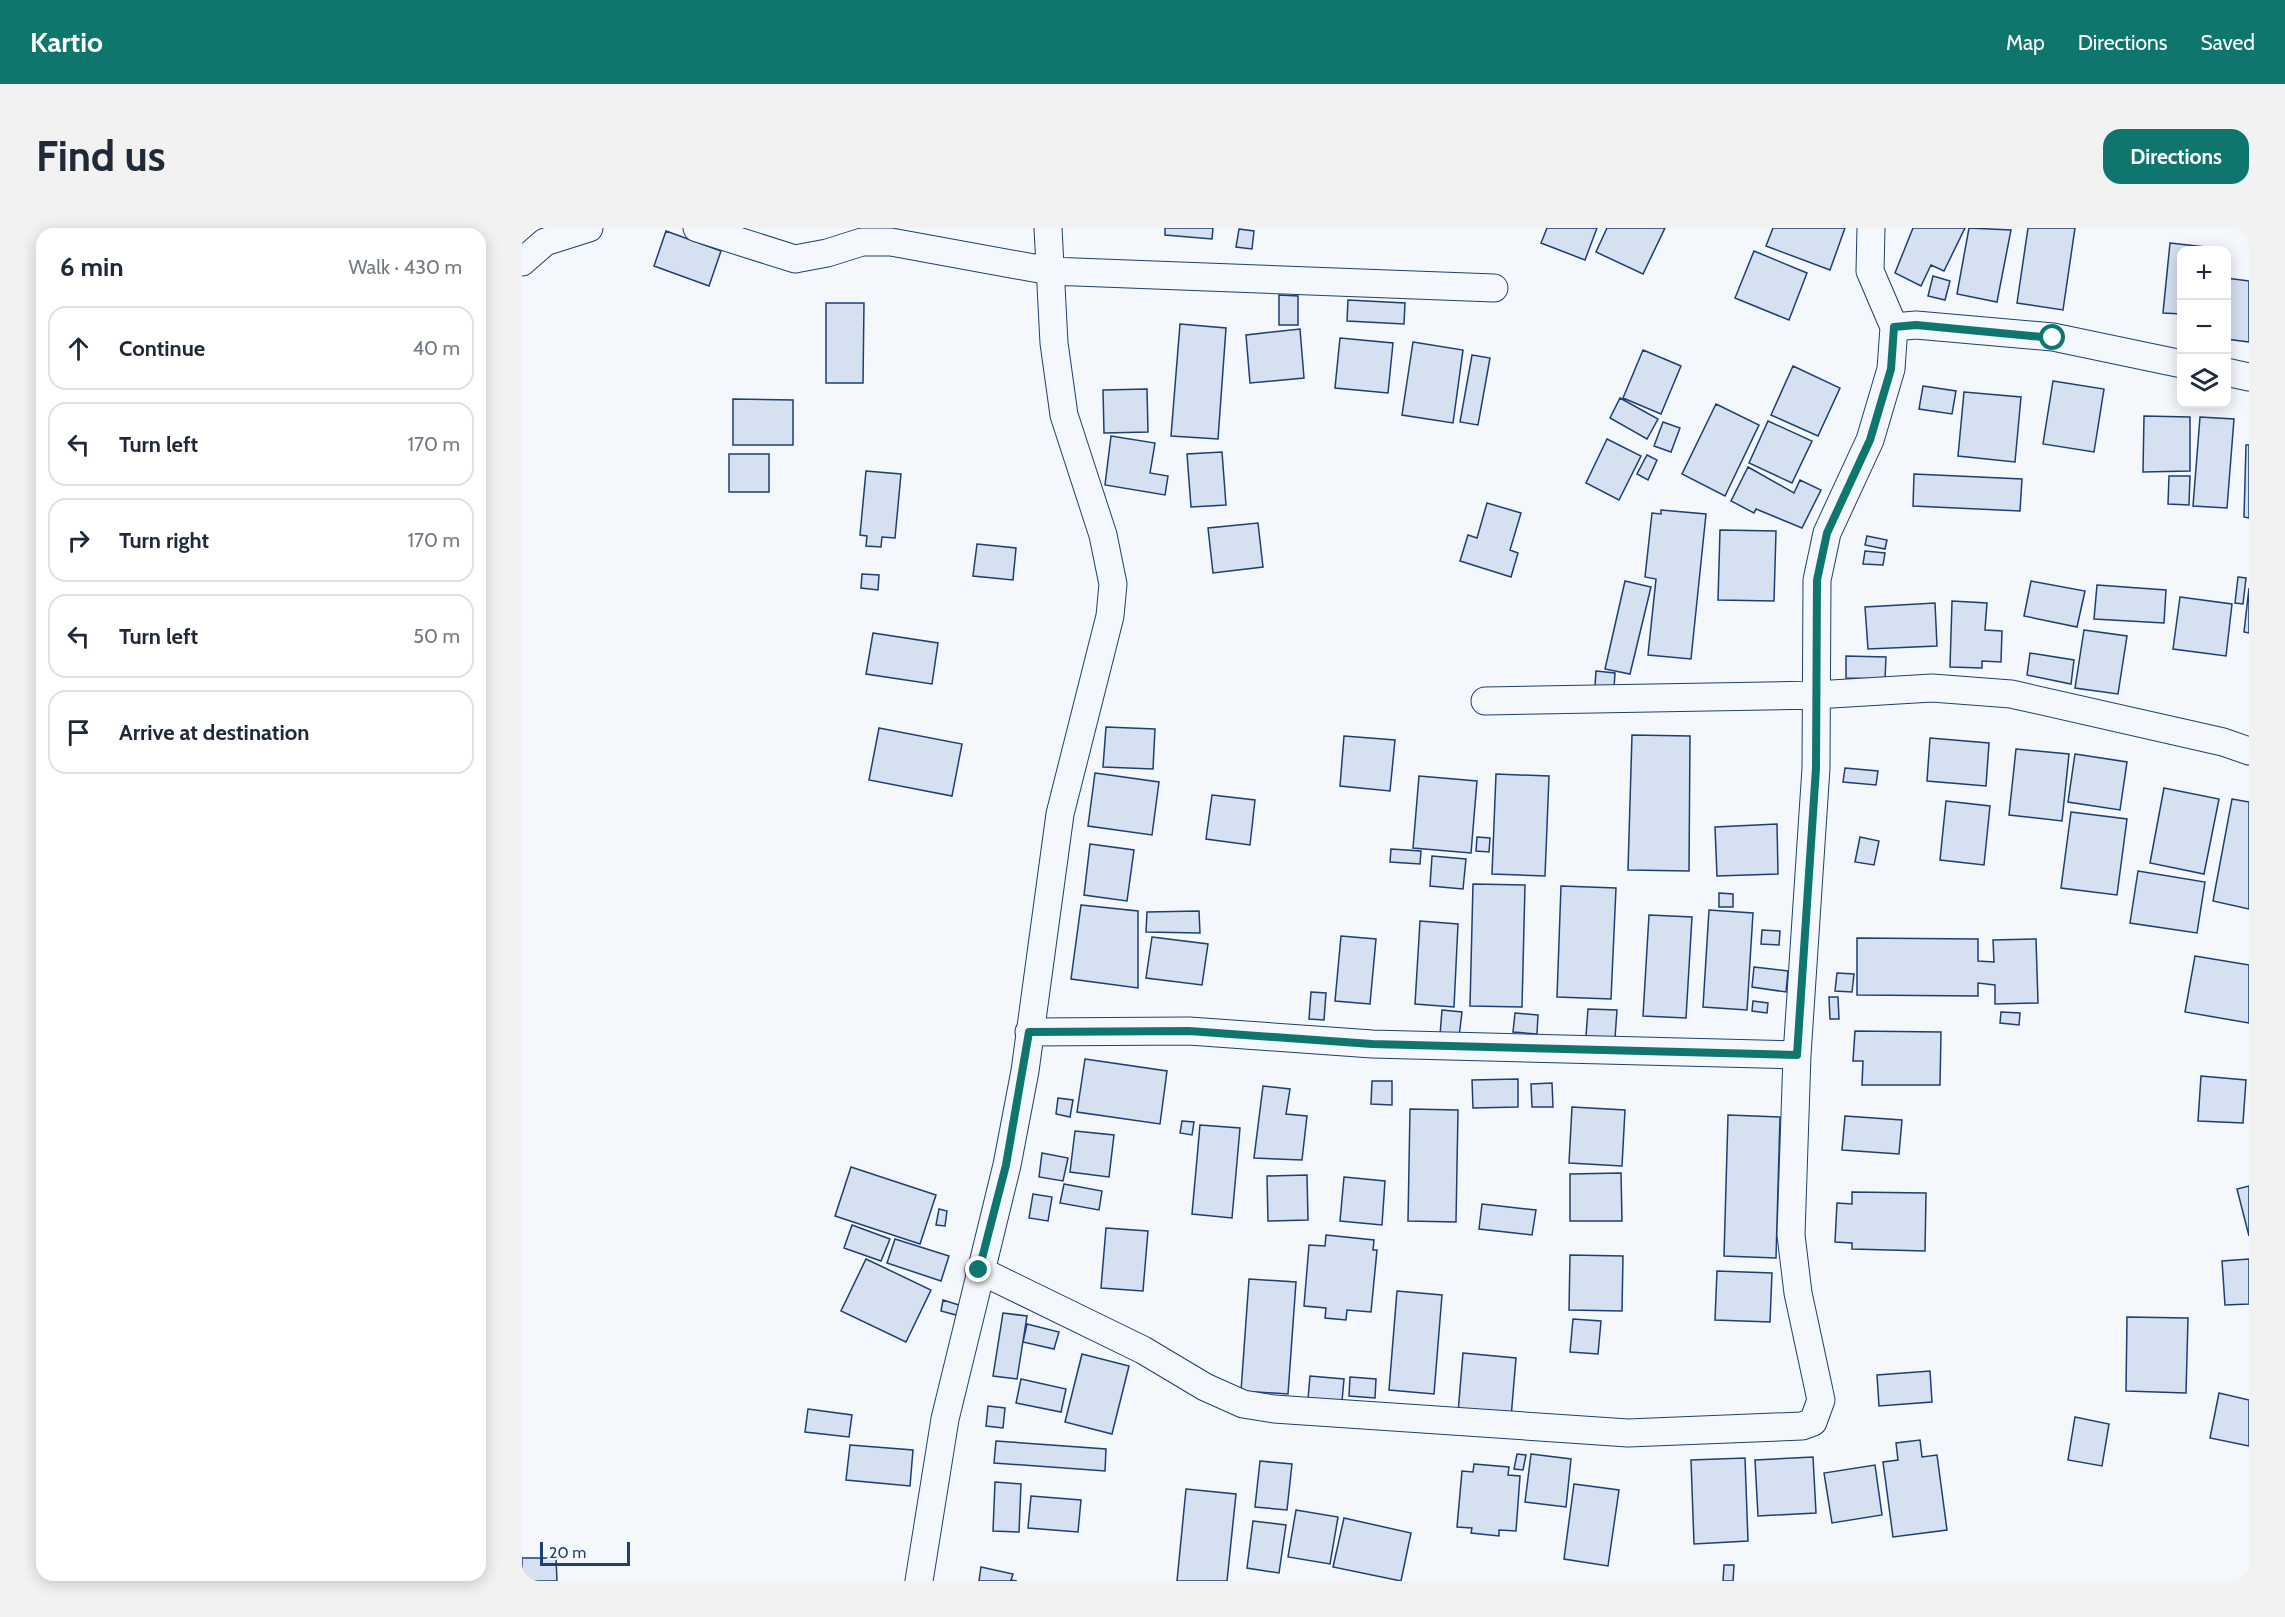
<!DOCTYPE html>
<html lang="en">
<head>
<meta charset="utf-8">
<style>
  :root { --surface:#fff; --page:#f2f2f3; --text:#1f2937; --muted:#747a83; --line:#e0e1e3; --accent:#0f766e }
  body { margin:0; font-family:Cabin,sans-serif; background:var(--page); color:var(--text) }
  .controls { position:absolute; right:18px; top:18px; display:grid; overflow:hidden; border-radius:12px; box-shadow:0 3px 15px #0003 }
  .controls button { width:54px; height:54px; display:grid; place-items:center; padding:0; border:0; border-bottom:2px solid var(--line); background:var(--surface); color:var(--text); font:30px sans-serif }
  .scale { position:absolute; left:18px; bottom:15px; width:90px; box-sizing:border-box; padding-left:6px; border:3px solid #1d3f73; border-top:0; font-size:16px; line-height:21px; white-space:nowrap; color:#1d3f73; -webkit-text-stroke:4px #f4f7fb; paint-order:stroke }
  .stop { position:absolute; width:18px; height:18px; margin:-14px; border:4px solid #0f766e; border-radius:50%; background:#fff }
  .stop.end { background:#0f766e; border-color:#fff; box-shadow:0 2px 6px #0008 }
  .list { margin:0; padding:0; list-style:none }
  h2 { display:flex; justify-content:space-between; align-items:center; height:78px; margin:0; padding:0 24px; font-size:26px }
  h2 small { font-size:20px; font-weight:400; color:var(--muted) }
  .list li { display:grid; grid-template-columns:39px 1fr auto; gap:18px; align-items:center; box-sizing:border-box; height:84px; margin:0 12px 12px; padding:0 12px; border:2px solid var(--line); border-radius:18px }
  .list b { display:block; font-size:22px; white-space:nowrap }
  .list em { font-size:20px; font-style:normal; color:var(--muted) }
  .icon { flex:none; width:33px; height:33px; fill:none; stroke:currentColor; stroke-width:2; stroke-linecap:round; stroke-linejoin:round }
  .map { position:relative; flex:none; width:1727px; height:1353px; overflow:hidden; border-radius:18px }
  header { display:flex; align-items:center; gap:36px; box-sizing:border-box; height:84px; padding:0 30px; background:var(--accent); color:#fff }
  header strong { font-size:28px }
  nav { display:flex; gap:33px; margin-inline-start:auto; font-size:21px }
  .intro { display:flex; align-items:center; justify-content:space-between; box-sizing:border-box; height:144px; padding:0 36px }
  h1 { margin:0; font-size:42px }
  .button { padding:15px 27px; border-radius:18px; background:var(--accent); color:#fff; font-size:21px; font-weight:700 }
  main { display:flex; gap:36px; padding:0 36px }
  aside { flex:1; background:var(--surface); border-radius:18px; box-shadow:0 3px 15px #0003 }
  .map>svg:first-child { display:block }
  .building { fill:#d5e0f0; stroke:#1d3f73; stroke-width:1.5 }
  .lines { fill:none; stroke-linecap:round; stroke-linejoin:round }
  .street-casing { stroke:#1d3f73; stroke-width:29 }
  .street { stroke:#f4f7fb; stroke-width:27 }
  .route { stroke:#0f766e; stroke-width:8 }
</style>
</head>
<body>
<header>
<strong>Kartio</strong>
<nav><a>Map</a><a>Directions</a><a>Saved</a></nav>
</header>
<div class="intro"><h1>Find us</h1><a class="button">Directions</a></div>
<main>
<aside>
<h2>6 min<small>Walk · 430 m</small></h2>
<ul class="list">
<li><svg class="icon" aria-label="ahead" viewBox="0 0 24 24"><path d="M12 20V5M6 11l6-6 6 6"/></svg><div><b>Continue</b></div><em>40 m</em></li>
<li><svg class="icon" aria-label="left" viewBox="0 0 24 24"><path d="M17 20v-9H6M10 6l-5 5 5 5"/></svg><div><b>Turn left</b></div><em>170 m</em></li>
<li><svg class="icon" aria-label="right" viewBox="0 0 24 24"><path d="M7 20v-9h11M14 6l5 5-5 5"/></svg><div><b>Turn right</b></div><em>170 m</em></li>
<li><svg class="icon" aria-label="left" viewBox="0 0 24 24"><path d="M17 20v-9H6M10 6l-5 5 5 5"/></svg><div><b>Turn left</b></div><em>50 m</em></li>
<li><svg class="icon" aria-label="arrive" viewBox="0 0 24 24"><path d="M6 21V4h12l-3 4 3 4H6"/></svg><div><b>Arrive at destination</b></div></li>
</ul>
</aside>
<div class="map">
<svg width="1727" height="1353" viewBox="0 0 1727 1353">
  <rect width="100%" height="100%" fill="#f4f7fb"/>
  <path class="building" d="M643,0H691L690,11L643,7Z
    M1025,0H1075L1063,32L1019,15Z
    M1085,0H1143L1121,46L1074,24Z
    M1251,0H1323L1308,42L1244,18Z
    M1391,0H1443L1422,43L1409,37L1399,58L1373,45Z
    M1447,0L1489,2L1475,74L1435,66Z
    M1506,0H1553L1541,82L1495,75Z
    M717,1L732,3L730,21L714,19Z
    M144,3L199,23L187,58L132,38Z
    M1648,15L1692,20V22H1660V86L1641,85Z
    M1232,23L1285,45L1267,92L1213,70Z
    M1411,48L1428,53L1423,72L1406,68Z
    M1704,50L1727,53V114L1704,111Z
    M757,67L776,68V97H757Z
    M826,72L883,75L882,96L825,93Z
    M304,75H342L341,155H304Z
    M658,96L704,100L696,211L649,208Z
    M778,101L782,150L728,155L724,107Z
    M818,110L871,115L866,165L813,160Z
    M891,114L941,122L931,195L880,187Z
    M1121,122L1159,138L1139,186L1101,170Z
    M950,127L968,130L956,197L938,194Z
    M1271,138L1318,160L1296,208L1249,187Z
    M1531,153L1582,161L1572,224L1521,216Z
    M1401,158L1434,163L1430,186L1397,181Z
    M625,161L626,204L582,205L581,162Z
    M1442,164L1499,169L1493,234L1436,228Z
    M1098,170L1136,191L1125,211L1088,190Z
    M211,171L271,172V217H211Z
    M1194,176L1237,197L1203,268L1160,246Z
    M1622,188L1668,189V243L1621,244Z
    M1678,189L1712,191L1705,280L1671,278Z
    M1246,193L1290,213L1270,255L1227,235Z
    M1141,194L1158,200L1149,224L1132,218Z
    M589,208L633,215L628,245L646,248L643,267L583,257Z
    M1085,211L1119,228L1097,272L1064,255Z
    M1724,217H1727V290L1722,289Z
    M700,224L704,277L669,279L665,226Z
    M207,226H247V264H207Z
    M1125,227L1135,232L1126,252L1115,246Z
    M1226,239L1272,265L1278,252L1299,262L1280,300L1234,281L1232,285L1209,273Z
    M344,243L379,246L373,310L360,309L359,319L344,318L345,308L338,307Z
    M1392,246L1500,251L1498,283L1391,278Z
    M1647,248H1668L1667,277L1646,276Z
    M965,275L999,285L988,322L996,325L989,349L938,333L946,307L955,310Z
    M1139,282L1184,286L1169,431L1126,427L1134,351L1123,349L1130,285L1139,286Z
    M736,295L741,339L691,345L686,300Z
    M1198,302L1254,303L1252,373L1196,372Z
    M1345,308L1365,312L1363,321L1343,317Z
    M455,316L494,320L491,352L451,348Z
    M1343,323L1363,325L1361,337L1341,336Z
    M340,346L357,347L356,362L339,360Z
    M1716,349L1724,350L1721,376L1713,375Z
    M1103,353L1129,359L1108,446L1083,441Z
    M1509,353L1563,363L1555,399L1502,388Z
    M1575,357L1644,362L1642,395L1572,391Z
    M1727,360V405L1722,404Z
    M1658,369L1710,376L1704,428L1651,421Z
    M1430,373L1465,375L1463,402L1480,403L1479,434L1460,433V440L1428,439Z
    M1413,375L1415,418L1346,421L1343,379Z
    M1562,402L1605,408L1596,466L1553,460Z
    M351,405L416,415L410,456L344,446Z
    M1508,425L1552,432L1549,456L1505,447Z
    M1324,428L1364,429L1363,451L1324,450Z
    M1074,443L1093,445L1092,460L1073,458Z
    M584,499L633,501L631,541L581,539Z
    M357,500L440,516L430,568L347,552Z
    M1110,507L1168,508L1167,643L1106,642Z
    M822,508L873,512L868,563L818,558Z
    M1408,510L1467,515L1464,558L1405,553Z
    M1494,521L1547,526L1540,593L1487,587Z
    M1553,526L1605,534L1598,582L1546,574Z
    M1323,540L1356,543L1354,557L1321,554Z
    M573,545L637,554L630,607L566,598Z
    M974,546L1027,548L1023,648L970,646Z
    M897,548L955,553L949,625L891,620Z
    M1642,560L1697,571L1682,646L1628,635Z
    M690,567L733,572L728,617L684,611Z
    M1710,571L1727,574V681L1691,673Z
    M1424,573L1468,578L1462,637L1418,632Z
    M1549,584L1605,591L1595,667L1539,660Z
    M1255,596L1256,646L1195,648L1193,599Z
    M955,609L968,610L967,624L954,623Z
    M1338,609L1357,613L1352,637L1333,634Z
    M568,616L612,622L605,673L562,667Z
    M869,621L899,623L898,636L868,634Z
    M910,628L944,631L941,661L908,658Z
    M1616,643L1683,654L1675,705L1608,695Z
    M951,656L1003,657L1000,779L948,778Z
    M1039,658L1094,660L1089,771L1035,769Z
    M1197,665L1211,666V679H1197Z
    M559,677L616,683V760L549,751Z
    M1187,682L1231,685L1225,782L1181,779Z
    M677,683L678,705L624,704L625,684Z
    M1127,687L1170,689L1164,790L1121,788Z
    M898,693L936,696L932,779L893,776Z
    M1240,702L1258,703L1257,717L1239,716Z
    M819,708L854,711L848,776L813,773Z
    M630,709L686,716L680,757L624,750Z
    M1335,710L1456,711V733L1472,734L1471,712L1514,711L1516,775L1473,776V757L1456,755V768L1335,767Z
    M1673,728L1727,737V795L1663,784Z
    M1232,739L1266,743L1264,764L1230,759Z
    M1315,745L1332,746L1330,764L1313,763Z
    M789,764L804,765L802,792L787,791Z
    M1307,769H1316L1317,791H1308Z
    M1231,773L1246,775L1245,785L1230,783Z
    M1066,781L1095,782L1093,810L1064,808Z
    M920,782L940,784L937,809L918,807Z
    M1479,784L1498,785L1497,797L1478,795Z
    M993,785L1016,787L1015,806L991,804Z
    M1333,803L1419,804L1418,857H1340L1341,833H1331Z
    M563,831L645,843L638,896L555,884Z
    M1679,848L1724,852L1721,895L1676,893Z
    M996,851V879L951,880L950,852Z
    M850,853H870V877L849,876Z
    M1030,855L1031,879H1010L1009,856Z
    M741,858L768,861L764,886L785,888L780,932L732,930Z
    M536,870L551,872L548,889L534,886Z
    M1050,879L1103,882L1100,938L1047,935Z
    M888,881L936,882L934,994L886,993Z
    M1206,887L1258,889L1254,1030L1202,1028Z
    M1323,888L1380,892L1377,926L1320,922Z
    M660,893L672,894L670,907L658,905Z
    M678,897L718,900L710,990L670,986Z
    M553,903L592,907L587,949L548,944Z
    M520,925L546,930L541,953L517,949Z
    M329,939L414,967L398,1016L313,988Z
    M1099,945L1100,993H1048V946Z
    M785,947L786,992L746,993L745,948Z
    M822,949L863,953L860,997L818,993Z
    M542,956L580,963L577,982L538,975Z
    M1727,958V1008L1715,961Z
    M1330,964L1404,965L1403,1023L1330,1021V1015L1313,1014L1315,975L1330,976Z
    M511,966L530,969L526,993L507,990Z
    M960,976L1014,982L1010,1007L957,1001Z
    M417,981L425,983L423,998L414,997Z
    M330,997L368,1011L359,1033L322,1020Z
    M584,1000L626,1003L621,1063L579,1060Z
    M804,1007L852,1012L851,1022H855L849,1084L825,1082L824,1092L803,1090L804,1080L782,1078L787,1017L803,1018Z
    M373,1011L427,1028L419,1053L365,1035Z
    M1048,1027L1101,1028L1100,1083L1047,1082Z
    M344,1031L409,1062L384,1114L319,1083Z
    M1727,1031V1076L1703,1077L1700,1033Z
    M1195,1043L1250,1045L1248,1094L1193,1092Z
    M727,1051L774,1054L766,1166L719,1163Z
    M875,1063L920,1067L912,1166L867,1162Z
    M421,1072L437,1077L434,1087L419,1083Z
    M481,1085L505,1088L495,1151L471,1148Z
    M1605,1089L1666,1090L1664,1165L1604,1163Z
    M1051,1091L1079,1093L1076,1126L1048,1124Z
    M505,1096L537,1104L532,1121L501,1114Z
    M941,1125L994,1130L989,1190L936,1185Z
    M560,1126L607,1138L590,1206L543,1194Z
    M1408,1143L1410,1174L1357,1178L1355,1147Z
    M788,1148L822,1151L820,1173L786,1171Z
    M828,1149L854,1151L853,1170L827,1168Z
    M499,1151L544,1161L539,1184L494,1175Z
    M1697,1165L1727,1172V1218L1688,1210Z
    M466,1178L483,1180L481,1200L464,1198Z
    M286,1181L330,1187L327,1209L283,1204Z
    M1553,1189L1587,1196L1580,1238L1546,1232Z
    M1398,1212L1400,1229L1415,1227L1425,1302L1371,1309L1361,1234L1376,1232L1374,1215Z
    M474,1213L584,1221L583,1243L472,1235Z
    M328,1217L391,1222L388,1258L324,1252Z
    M995,1226L1004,1227L1001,1242L992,1241Z
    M1009,1226L1049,1231L1044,1279L1003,1274Z
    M1291,1229L1294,1285L1236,1288L1233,1232Z
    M1223,1230L1226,1313L1172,1316L1169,1232Z
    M738,1233L770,1236L765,1282L733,1279Z
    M952,1236L987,1239L986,1247L998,1248L994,1303L977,1302V1308L949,1305L950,1300L935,1299L940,1243L951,1244Z
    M1353,1237L1360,1287L1310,1295L1302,1245Z
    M473,1254L499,1256L497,1304L471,1303Z
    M1052,1256L1097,1262L1086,1338L1042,1331Z
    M664,1261L714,1266L705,1353H655Z
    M509,1268L559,1272L556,1304L506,1300Z
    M774,1282L816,1289L808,1336L766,1329Z
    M822,1290L889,1305L879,1353L811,1339Z
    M731,1293L764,1297L757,1345L725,1340Z
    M0,1330H34L35,1353H0Z
    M1202,1337H1212L1211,1353H1201Z
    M459,1339L491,1346L489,1352L495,1353H457Z"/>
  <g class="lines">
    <defs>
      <path id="street" d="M175,0L273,31L305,25L340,14H369L528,43L972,60
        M0,34L23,14L67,0
        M1372,99L1394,97L1531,109L1660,136
        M1704,144L1727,149
        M963,473L1293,467L1410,460L1489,466L1701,514L1727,523
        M507,804L667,803L850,816L1275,827
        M457,1042L621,1122L683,1159L721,1176L752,1181L1106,1205L1280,1198L1291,1194L1299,1172L1276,1065L1269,1007L1275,827L1294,540L1295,352L1305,305L1348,212L1369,141L1372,99L1348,43L1349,0
        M397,1353L423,1191L485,937L503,843L538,586L588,388L591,356L581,307L542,187L532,115L526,0"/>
    </defs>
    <use href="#street" class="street-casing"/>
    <use href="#street" class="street"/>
  </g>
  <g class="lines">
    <path class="route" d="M457,1042L484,937L507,804L667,803L850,816L1275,827L1294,540L1295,352L1305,305L1348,212L1369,141L1372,99L1394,97L1531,110"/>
  </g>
</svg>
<div class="controls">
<button>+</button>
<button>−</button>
<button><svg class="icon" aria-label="layers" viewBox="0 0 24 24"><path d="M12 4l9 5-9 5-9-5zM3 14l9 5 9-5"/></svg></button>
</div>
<div class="scale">20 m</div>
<div class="stop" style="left:1531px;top:110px"></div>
<div class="stop end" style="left:457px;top:1042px"></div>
</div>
</main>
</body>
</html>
